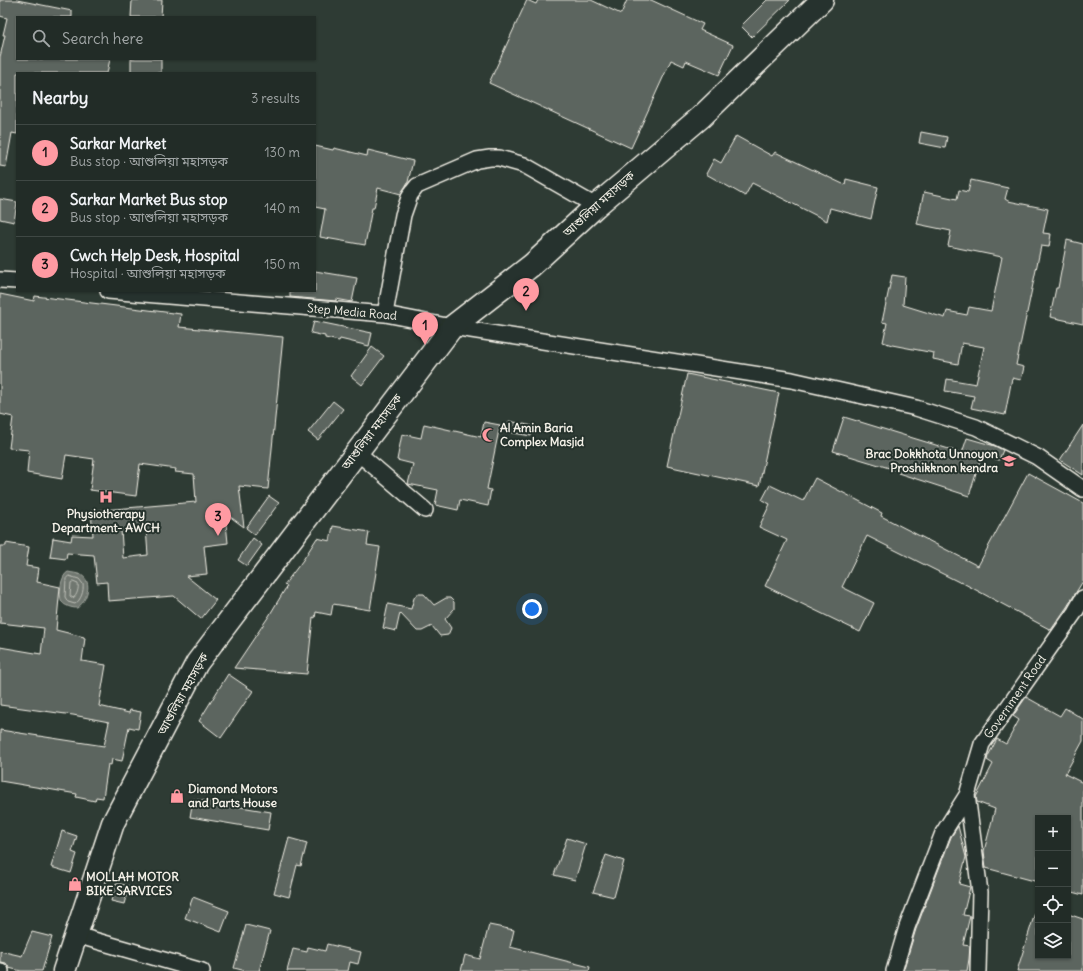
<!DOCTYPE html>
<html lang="en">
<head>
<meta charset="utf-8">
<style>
  :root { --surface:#222c27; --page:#2e3833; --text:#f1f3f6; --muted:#a2a7a7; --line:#3f4844; --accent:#ff9aa2 }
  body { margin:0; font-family:Delius,"Noto Sans Bengali",sans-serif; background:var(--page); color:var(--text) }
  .controls { position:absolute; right:12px; bottom:12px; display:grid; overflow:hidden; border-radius:0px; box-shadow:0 1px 3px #0004 }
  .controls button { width:36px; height:36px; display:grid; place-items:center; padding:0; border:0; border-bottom:1px solid var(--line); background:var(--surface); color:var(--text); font:20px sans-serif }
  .you { position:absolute; left:532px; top:609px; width:14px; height:14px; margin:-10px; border:3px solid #fff; border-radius:50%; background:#1a73e8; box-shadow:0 0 0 6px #1a73e833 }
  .badge { display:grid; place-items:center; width:26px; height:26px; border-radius:50%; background:var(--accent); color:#111; font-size:13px; font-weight:700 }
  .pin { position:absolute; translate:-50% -33px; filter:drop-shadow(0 1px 2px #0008) }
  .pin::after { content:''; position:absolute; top:21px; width:14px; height:12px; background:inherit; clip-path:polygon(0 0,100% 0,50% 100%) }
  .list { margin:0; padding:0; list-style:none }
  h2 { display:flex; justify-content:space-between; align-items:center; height:52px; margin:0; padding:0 16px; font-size:17px }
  h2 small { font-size:13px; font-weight:400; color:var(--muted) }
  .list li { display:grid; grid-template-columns:26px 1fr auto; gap:12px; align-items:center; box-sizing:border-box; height:56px; padding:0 16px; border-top:1px solid var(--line) }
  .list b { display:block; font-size:15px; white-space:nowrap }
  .list p { margin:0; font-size:13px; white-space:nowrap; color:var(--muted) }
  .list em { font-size:13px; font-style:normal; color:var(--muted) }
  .icon { flex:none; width:22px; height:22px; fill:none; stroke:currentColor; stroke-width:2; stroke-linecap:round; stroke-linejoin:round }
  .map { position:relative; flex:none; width:1083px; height:971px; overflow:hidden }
  .search { position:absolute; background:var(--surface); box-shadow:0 1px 3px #0004; left:16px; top:16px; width:300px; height:44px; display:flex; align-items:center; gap:10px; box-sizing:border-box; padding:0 14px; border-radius:0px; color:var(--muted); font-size:15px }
  .panel { position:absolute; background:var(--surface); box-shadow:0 1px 3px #0004; left:16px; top:72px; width:300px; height:220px; border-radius:0px }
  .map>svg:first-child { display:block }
  .water { fill:#6f7770; stroke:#a4a8a0 }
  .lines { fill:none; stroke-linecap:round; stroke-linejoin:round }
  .shore { stroke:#bfc0b8; stroke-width:1 }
  .building { fill:#5c655e; stroke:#f4f1e8; fill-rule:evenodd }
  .minor-casing { stroke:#f4f1e8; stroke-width:18 }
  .trunk-casing { stroke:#f4f1e8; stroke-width:25 }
  .minor { stroke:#26332d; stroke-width:15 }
  .trunk { stroke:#26332d; stroke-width:22 }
  .labels { text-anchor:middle; stroke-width:4; stroke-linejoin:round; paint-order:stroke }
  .street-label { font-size:12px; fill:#f4f1e8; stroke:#26332d }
  .poi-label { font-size:12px; font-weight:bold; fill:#f4f1e8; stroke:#26332d; text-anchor:start }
</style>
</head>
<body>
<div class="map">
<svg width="1083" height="971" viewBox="0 0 1083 971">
  <rect width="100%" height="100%" fill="#2e3b34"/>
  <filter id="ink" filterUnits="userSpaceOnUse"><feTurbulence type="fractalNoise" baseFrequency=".025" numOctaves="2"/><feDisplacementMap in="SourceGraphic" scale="8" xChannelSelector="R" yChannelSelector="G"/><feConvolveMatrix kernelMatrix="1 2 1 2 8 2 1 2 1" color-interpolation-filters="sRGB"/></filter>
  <g filter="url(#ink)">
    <path class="water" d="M68,572C72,573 77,573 81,575C94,582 86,602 77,608C72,608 65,606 62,602C58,595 61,575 68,572Z"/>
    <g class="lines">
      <path class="shore" d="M69,576L79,579L83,584C84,591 81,600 75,604L68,602L65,597L66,579Z
        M73,582L78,584C79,588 77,596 73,598L70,596L71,583Z"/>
    </g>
    <path class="building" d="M0,0H17L72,11V17H17V59H110L107,73H17V134L12,133L6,167L0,166V57L5,35H3L7,18L0,16Z
      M132,0H162L161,17H131Z
      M527,0L536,4L538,0H591L621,14L627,0H651L703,24L700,30L733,45L719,75L686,61L684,66L671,60L631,148L489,83Z
      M767,0H790L752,37L741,26Z
      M131,59H161V73H131Z
      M921,132L947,137L945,148L919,143Z
      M736,136L772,156L775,152L845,185L846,179L878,187L871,219L830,208L827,221L752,183L745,196L706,174L714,159L721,163Z
      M315,146L333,150L334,148L367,156L368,150L413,161L408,182L401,194L378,188L374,208H372L365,245L320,237L325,209L315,207Z
      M971,180L1008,188L1005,199L1008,201L1048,209L1043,233L1051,234L1049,247L1041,246L1016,365L1024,367L1021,380L1012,378L1005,415L971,408L974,396L945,391L947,379L976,384L984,347L962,343L958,364L933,359L934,353L892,345L883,342L887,323L882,322L892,275L905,277L903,305L945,318L947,311L967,315L969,307L991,311L1002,257L948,246L951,231L917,224L924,192L957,199L959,190L968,192Z
      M0,199L17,202L14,222L0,219Z
      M1067,240L1083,244V324L1050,317L1056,288H1058Z
      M315,271L357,278L352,302L336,299V301L290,297V291H315Z
      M0,294L34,301L35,296L181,314L179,327L283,337L268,489L239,486L244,527L225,513L228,543L204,546L207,574L186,576L216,600L201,619L174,596L108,601L107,582L97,583L94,555L67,553L66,559L50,557L53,538L71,541L72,535L93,536L91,511L196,502L194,474L175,472L176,469L140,464L136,496L90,490L94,459L66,455L62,479L27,473L29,450L9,448L13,417L0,414ZM146,528L148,555L123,558L121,530Z
      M314,321L372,333L369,346L340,339L339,341L325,338V336L311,333Z
      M372,347L384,356L362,385L351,376Z
      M687,374L779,393L759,486L667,466Z
      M333,401L343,409L318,440L308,432Z
      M844,417L962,453L967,438L995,446L1003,450L999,460L982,455L969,496L898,473L899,471L833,451Z
      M509,421L533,426L531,436L507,432Z
      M484,422L500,425L487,489L491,490L488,506L460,500L458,510L435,505L438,490L408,484L413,464L397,460L402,434L421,438L424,424L481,437Z
      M1083,425V475L1060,460Z
      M1028,473L1083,503V581L1067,607L1051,630L961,582V583L867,536L842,587L874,603L860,632L765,586L787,540L759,527L770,504L762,500L770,485L803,501L815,478L882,513L881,516L978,566Z
      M269,496L279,503L255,535L246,528Z
      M333,526L369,532L367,545L380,547L370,610L333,604L331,615L316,612L315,618L313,617L307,674L234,668L269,616L287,586L284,585L303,560L317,538L330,541Z
      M253,538L262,545L247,566L238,560Z
      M6,543L29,547L26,566L39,568L37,582L60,587L56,630L84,637V638H85L82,661L106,665L99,706L129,713L130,710L141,712L138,729L129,727L122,761L112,759L111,765L108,764L103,798L96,797L95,801L76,797L77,794L0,781V730L104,746L109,722L73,715L0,705V647L41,654L44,628L0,623V546H6Z
      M417,594H424L434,605L446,598H450L454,602V609L445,619L451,628L448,635L440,636L432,626L422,631H417L400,613L396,631L383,628L388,604L411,609L414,598Z
      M228,674L253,691L221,738L199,721Z
      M1026,697L1060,716L1065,708L1083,719V741L1065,774L1083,783V895L1068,891V818H1038V882L986,868L984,851L995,809L977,802L976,797L993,764L987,760L988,756L997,739L1006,744L1019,720L1013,716Z
      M193,799L271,812L268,830L190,817Z
      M958,826L966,857L959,884L970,887L963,915L970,916L963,945L970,946L969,959L967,971H903L916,929L951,837Z
      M62,831L77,836L72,852L77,854L71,873L51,867Z
      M289,838L307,843L301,866L297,865L289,897L274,893Z
      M567,838L586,844L575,880L554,875Z
      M606,855L624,861L614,897L593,892Z
      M116,883L129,886L124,904L111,901Z
      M193,897L229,911L221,932L185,918Z
      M1035,913L1038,914V956H1068V914L1083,919V971H1017Z
      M246,925L270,931L259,971H246L234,968Z
      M489,925L514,930L510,947L590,967L589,971H461L465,955L480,959Z
      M32,932L52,937L42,971H21L9,968L6,963L0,962V951L22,956Z
      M327,944L361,952L358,964L350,962L348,971H287L293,949L307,952L308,947L325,951Z"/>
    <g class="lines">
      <defs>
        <path id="minor" d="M0,280L17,281
          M108,291L385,314L452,327L792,380L916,408L976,427L1037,457L1083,489
          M385,314L403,215L410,195L417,186L477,160L490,158H499L524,165L596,206
          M357,452L425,510
          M76,935L202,971
          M0,971H1
          M894,971L907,927L943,833L967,795
          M978,971L980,892L967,795L982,744L1075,612L1083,598"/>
        <path id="trunk" d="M64,971L113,823L197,663L452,327L532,265L596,206L701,117L822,0"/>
      </defs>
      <use href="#minor" class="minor-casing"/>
      <use href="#trunk" class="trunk-casing"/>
      <use href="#minor" class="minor"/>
      <use href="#trunk" class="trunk"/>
    </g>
  </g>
  <defs>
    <symbol id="mosque-bare" viewBox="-9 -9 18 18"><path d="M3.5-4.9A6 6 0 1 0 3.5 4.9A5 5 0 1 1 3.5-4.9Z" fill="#ff9aa2" stroke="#26332d" stroke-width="2.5" paint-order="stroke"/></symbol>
    <symbol id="school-bare" viewBox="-9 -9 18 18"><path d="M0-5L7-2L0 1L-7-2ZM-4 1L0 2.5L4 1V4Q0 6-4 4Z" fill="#ff9aa2" stroke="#26332d" stroke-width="2.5" paint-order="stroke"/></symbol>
    <symbol id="hospital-bare" viewBox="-9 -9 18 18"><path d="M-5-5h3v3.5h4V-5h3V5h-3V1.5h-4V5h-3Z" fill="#ff9aa2" stroke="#26332d" stroke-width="2.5" paint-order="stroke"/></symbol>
    <symbol id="shop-bare" viewBox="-9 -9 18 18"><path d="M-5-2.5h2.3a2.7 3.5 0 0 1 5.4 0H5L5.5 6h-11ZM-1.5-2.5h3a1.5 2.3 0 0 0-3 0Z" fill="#ff9aa2" stroke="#26332d" stroke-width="2.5" paint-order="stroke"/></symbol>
  </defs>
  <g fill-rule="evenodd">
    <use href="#mosque-bare" x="479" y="425" width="20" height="20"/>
    <use href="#school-bare" x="999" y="451" width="20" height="20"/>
    <use href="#hospital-bare" x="96" y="487" width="20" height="20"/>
    <use href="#shop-bare" x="167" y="786" width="20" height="20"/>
    <use href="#shop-bare" x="65" y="874" width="20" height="20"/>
  </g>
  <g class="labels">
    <g class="street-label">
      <text transform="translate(599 204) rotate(-42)" y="4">আশুলিয়া মহাসড়ক</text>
      <text transform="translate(352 312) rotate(5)" y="4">Step Media Road</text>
      <text transform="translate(372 432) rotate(-53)" y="4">আশুলিয়া মহাসড়ক</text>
      <text transform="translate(183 694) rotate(-61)" y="4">আশুলিয়া মহাসড়ক</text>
      <text transform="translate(1015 697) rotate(-55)" y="4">Government Road</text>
    </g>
    <g class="poi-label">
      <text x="500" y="432">Al Amin Baria<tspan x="500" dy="14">Complex Masjid</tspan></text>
      <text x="998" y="458" text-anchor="end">Brac Dokkhota Unnoyon<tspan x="998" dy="14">Proshikknon kendra</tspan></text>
      <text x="106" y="518" text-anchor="middle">Physiotherapy<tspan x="106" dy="14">Department- AWCH</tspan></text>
      <text x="188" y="793">Diamond Motors<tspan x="188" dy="14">and Parts House</tspan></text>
      <text x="86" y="881">MOLLAH MOTOR<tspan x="86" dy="14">BIKE SARVICES</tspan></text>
    </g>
  </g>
</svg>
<div class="controls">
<button>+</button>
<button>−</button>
<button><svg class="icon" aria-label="locate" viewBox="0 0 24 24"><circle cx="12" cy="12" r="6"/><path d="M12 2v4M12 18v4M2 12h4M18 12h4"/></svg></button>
<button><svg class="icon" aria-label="layers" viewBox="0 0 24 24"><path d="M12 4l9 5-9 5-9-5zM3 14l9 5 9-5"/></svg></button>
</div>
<div class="you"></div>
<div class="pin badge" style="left:425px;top:345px">1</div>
<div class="pin badge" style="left:526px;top:311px">2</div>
<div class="pin badge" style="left:218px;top:536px">3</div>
<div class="search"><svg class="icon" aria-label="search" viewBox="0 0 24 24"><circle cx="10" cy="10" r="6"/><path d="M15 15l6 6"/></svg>Search here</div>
<section class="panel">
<h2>Nearby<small>3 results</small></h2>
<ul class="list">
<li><span class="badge">1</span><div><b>Sarkar Market</b><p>Bus stop · আশুলিয়া মহাসড়ক</p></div><em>130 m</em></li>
<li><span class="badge">2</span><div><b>Sarkar Market Bus stop</b><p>Bus stop · আশুলিয়া মহাসড়ক</p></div><em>140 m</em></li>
<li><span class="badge">3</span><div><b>Cwch Help Desk, Hospital</b><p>Hospital · আশুলিয়া মহাসড়ক</p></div><em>150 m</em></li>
</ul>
</section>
</div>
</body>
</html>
